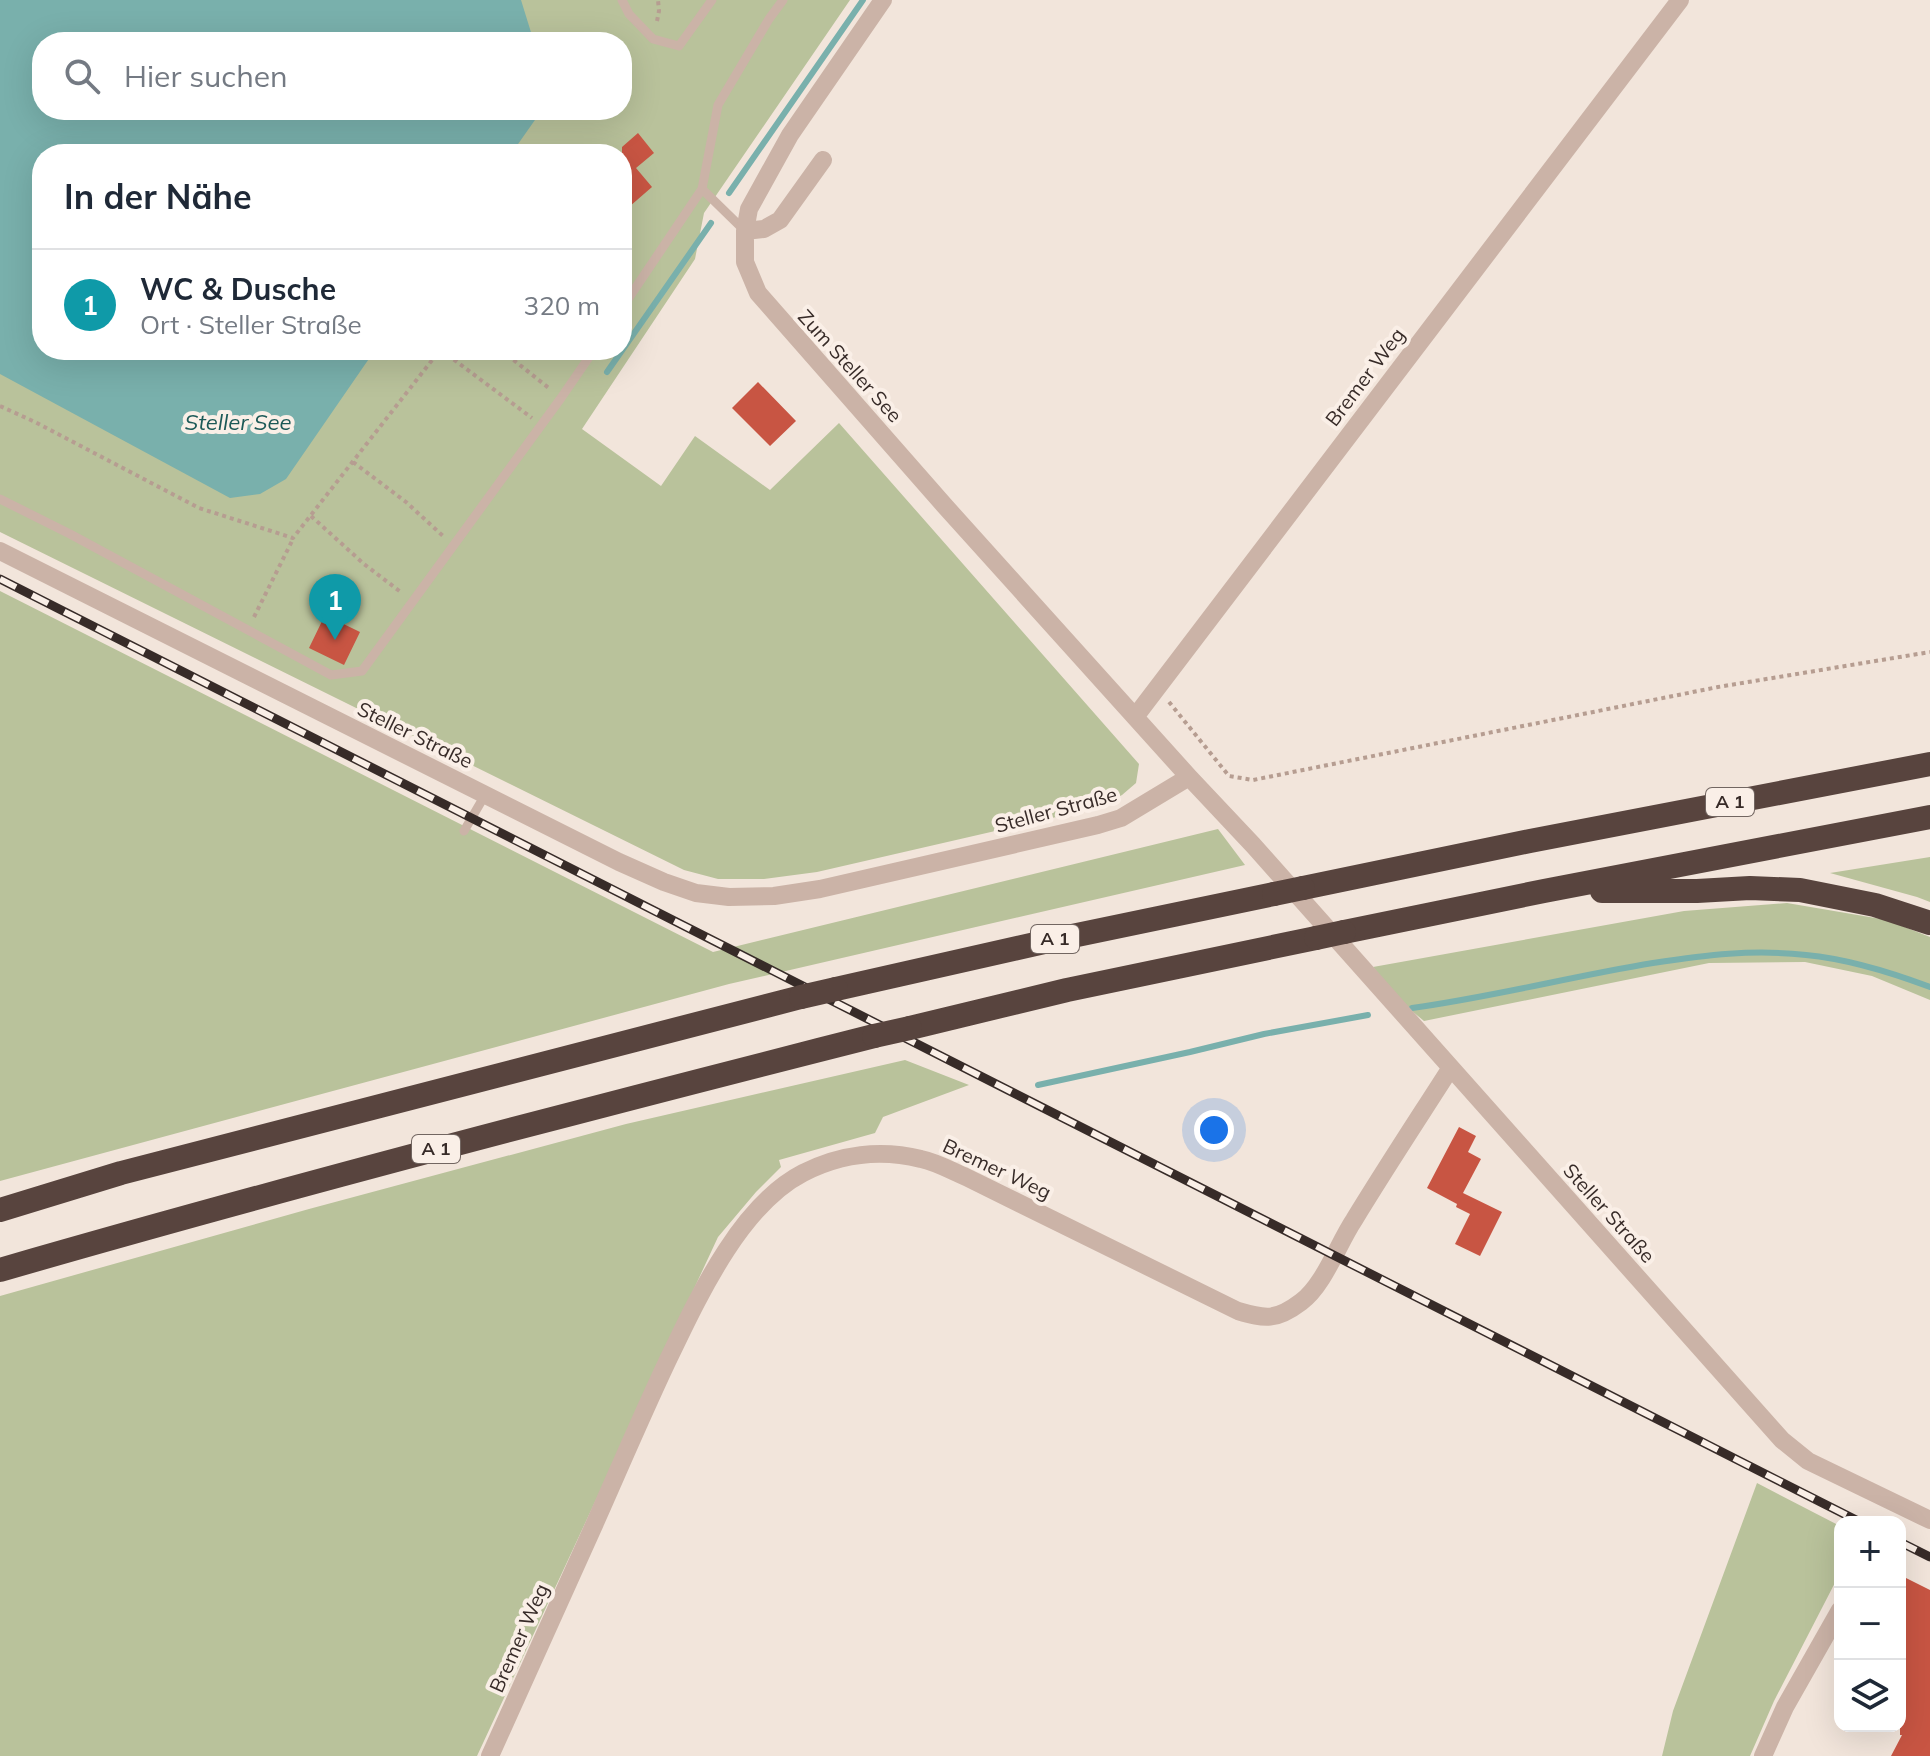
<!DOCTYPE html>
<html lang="de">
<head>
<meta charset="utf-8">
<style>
  :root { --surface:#fff; --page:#f6f6f7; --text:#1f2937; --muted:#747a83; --line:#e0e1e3; --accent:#1c5957 }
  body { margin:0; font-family:Mulish,sans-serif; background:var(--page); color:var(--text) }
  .controls { position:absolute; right:24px; bottom:24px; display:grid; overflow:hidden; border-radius:16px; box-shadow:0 8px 32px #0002 }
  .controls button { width:72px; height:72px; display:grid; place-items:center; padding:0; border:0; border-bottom:2px solid var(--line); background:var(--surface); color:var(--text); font:40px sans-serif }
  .you { position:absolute; left:1214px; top:1130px; width:28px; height:28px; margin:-20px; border:6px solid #fff; border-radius:50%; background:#1a73e8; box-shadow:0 0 0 12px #1a73e833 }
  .badge { display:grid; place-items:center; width:52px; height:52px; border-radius:50%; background:var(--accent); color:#fff; font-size:26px; font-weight:700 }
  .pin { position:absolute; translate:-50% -66px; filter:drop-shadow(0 2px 4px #0008) }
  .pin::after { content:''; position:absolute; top:42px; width:28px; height:24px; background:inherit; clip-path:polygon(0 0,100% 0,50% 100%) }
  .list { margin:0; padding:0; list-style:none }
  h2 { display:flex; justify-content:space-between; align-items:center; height:104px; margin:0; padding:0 32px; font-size:34px }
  h2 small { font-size:26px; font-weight:400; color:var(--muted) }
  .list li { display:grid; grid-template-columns:52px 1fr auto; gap:24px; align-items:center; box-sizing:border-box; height:112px; padding:0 32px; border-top:2px solid var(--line) }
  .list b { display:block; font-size:30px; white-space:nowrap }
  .list p { margin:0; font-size:26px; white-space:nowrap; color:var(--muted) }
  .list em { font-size:26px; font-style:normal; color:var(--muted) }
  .icon { flex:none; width:44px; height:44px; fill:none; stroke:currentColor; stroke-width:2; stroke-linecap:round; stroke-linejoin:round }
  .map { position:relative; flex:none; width:1930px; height:1756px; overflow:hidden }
  .search { position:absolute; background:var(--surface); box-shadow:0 8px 32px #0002; left:32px; top:32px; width:600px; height:88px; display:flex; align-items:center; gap:20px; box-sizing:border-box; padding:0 28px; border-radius:32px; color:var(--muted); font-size:30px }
  .panel { position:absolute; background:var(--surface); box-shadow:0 8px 32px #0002; left:32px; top:144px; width:600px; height:216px; border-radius:32px }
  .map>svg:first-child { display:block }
  .green { fill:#b9c29b; fill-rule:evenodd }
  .water { fill:#79b0ac }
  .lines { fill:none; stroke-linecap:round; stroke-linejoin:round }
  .stream { stroke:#79b0ac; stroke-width:6 }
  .building { fill:#c85543 }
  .path { stroke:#b69d91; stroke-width:4; stroke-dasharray:4 4; stroke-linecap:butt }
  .lane { stroke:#cbb3a7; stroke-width:9 }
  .street { stroke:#cbb3a7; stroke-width:18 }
  .highway { stroke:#58443e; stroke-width:24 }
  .rail-casing { stroke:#372b28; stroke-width:9 }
  .rail { stroke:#faefe7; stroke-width:6; stroke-dasharray:18; stroke-linecap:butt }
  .highway-bridge { stroke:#58443e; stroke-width:24 }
  .labels { text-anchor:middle; stroke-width:8; stroke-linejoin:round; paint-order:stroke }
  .shield { fill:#faefe7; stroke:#726661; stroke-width:2 }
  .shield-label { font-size:18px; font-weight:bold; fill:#372b28 }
  .street-label { font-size:20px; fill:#372b28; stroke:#faefe7 }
  .water-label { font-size:22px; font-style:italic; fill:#1c5957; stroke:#faefe7 }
</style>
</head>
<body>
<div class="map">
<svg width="1930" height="1756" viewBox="0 0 1930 1756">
  <rect width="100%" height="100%" fill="#f2e5db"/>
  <path class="green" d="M0,0H850L704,213L695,259L582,429L661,486L695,436L770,490L839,423L1139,764L1136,783L1122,795L1100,807L817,872L764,879H718L684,870L0,532ZM42,42H622V110H42ZM42,154H622V350H42Z
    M0,591L713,952L1218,829L1245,865L729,984L0,1181Z
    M1930,857V902L1917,897L1830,873Z
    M1787,903L1887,920L1930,937V1000L1872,976L1805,962L1709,963L1424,1021L1401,1002L1373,967L1684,911Z
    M905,1060L969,1085L883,1117L875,1133L779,1160L781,1167L756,1192L718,1237L477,1756H0V1296L309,1209L626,1124Z
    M1757,1483L1840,1526V1573L1774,1701L1750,1756H1662L1673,1711Z"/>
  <path class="water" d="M0,0H521L534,42H42V110H542L511,154H42V350H375L286,479L260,494L230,498L0,374Z"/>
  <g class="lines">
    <path class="stream" d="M729,193L863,0
      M607,372L711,223
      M1412,1008C1493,997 1573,976 1653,963C1706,955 1752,949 1806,955C1849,959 1890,972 1930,987
      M1038,1085L1190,1052L1264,1034L1368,1015"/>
  </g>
  <path class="building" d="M638,133L654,153L636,168L652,187L622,213V147Z
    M758,382L796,421L770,446L732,408Z
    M325,615L360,632L344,665L309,648Z
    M1459,1127L1476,1136L1468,1152L1481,1159L1463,1193L1502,1212L1480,1256L1455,1244L1470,1214L1456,1207L1457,1204L1427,1188Z
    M1900,1575L1930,1590V1756H1891L1902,1735H1900Z"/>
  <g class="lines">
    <path class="path" d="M657,21L659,11L658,0
      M441,350L532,418
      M501,350L550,389
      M0,406L35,422L199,508L293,538L440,350
      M353,462L406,502L443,536
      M311,516L364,564L402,593
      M254,617L293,539
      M1169,702L1229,776L1253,780L1718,687L1930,652"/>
    <path class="lane" d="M622,0L629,14L653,39L679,46L712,0
      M745,231L702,189L718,105L769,19L783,0
      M622,308L702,189
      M0,499L70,534L331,675L362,671L561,398L594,350
      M464,831L485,795"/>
    <path class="street" d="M883,0L790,135L749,209L745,231V262L758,293L944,505L1189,777L1253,845L1782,1440L1808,1461L1930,1520
      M745,231L764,229L780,220L823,160
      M0,551L619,862L664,882L696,893L729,897L774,896L820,889L1098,825L1121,818L1189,777
      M1135,717L1680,0
      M490,1756C525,1678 560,1601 595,1523C619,1469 642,1415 667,1362C697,1300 739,1206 803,1173C840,1154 881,1149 921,1159C936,1162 952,1171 966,1177L1238,1311C1265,1319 1276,1321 1301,1302C1324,1285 1338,1244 1354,1220C1385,1169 1418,1119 1450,1069
      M1763,1756L1785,1707L1840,1610"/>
    <path class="highway" d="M1303,888L1530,841L1930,764
      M1602,891H1697L1750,888L1800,890L1875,905L1930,923
      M1344,932L1544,891L1930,817
      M836,989L1053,940L1274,894
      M910,1028L1067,990L1316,938
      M0,1210L121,1173L801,997
      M0,1270C290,1186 582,1110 874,1036"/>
    <defs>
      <path id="rail" d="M0,579L1860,1522
        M1900,1542L1930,1557"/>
    </defs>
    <use href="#rail" class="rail-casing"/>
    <use href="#rail" class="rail"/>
    <path class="highway-bridge" d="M1274,894L1303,888
      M1316,938L1344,932
      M801,997L836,989
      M874,1036L910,1028"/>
  </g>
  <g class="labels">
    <g class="shield">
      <rect x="1706" y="788" width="48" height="28" rx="6"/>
      <rect x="1031" y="925" width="48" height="28" rx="6"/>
      <rect x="412" y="1135" width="48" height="28" rx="6"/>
    </g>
    <g class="shield-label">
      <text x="1730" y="808">A 1</text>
      <text x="1055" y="945">A 1</text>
      <text x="436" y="1155">A 1</text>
    </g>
    <g class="street-label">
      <text transform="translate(850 366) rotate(48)" y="7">Zum Steller See</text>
      <text transform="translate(1365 377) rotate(-53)" y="7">Bremer Weg</text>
      <text transform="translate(415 735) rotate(26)" y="7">Steller Straße</text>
      <text transform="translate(1056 810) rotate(-15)" y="7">Steller Straße</text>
      <text transform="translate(997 1169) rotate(25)" y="7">Bremer Weg</text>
      <text transform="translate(1609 1213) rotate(48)" y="7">Steller Straße</text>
      <text transform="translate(519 1638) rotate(-66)" y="7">Bremer Weg</text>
    </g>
    <g class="water-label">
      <text x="238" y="430">Steller See</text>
    </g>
  </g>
</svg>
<div class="controls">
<button>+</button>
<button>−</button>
<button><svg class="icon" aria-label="layers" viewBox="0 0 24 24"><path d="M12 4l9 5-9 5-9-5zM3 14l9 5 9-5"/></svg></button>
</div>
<div class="you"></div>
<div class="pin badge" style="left:335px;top:640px;background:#0f9aa8">1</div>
<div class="search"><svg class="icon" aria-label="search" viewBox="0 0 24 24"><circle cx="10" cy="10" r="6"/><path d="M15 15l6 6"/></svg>Hier suchen</div>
<section class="panel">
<h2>In der Nähe<small></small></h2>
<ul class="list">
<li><span class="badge" style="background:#0f9aa8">1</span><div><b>WC &amp; Dusche</b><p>Ort · Steller Straße</p></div><em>320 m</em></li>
</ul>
</section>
</div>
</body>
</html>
